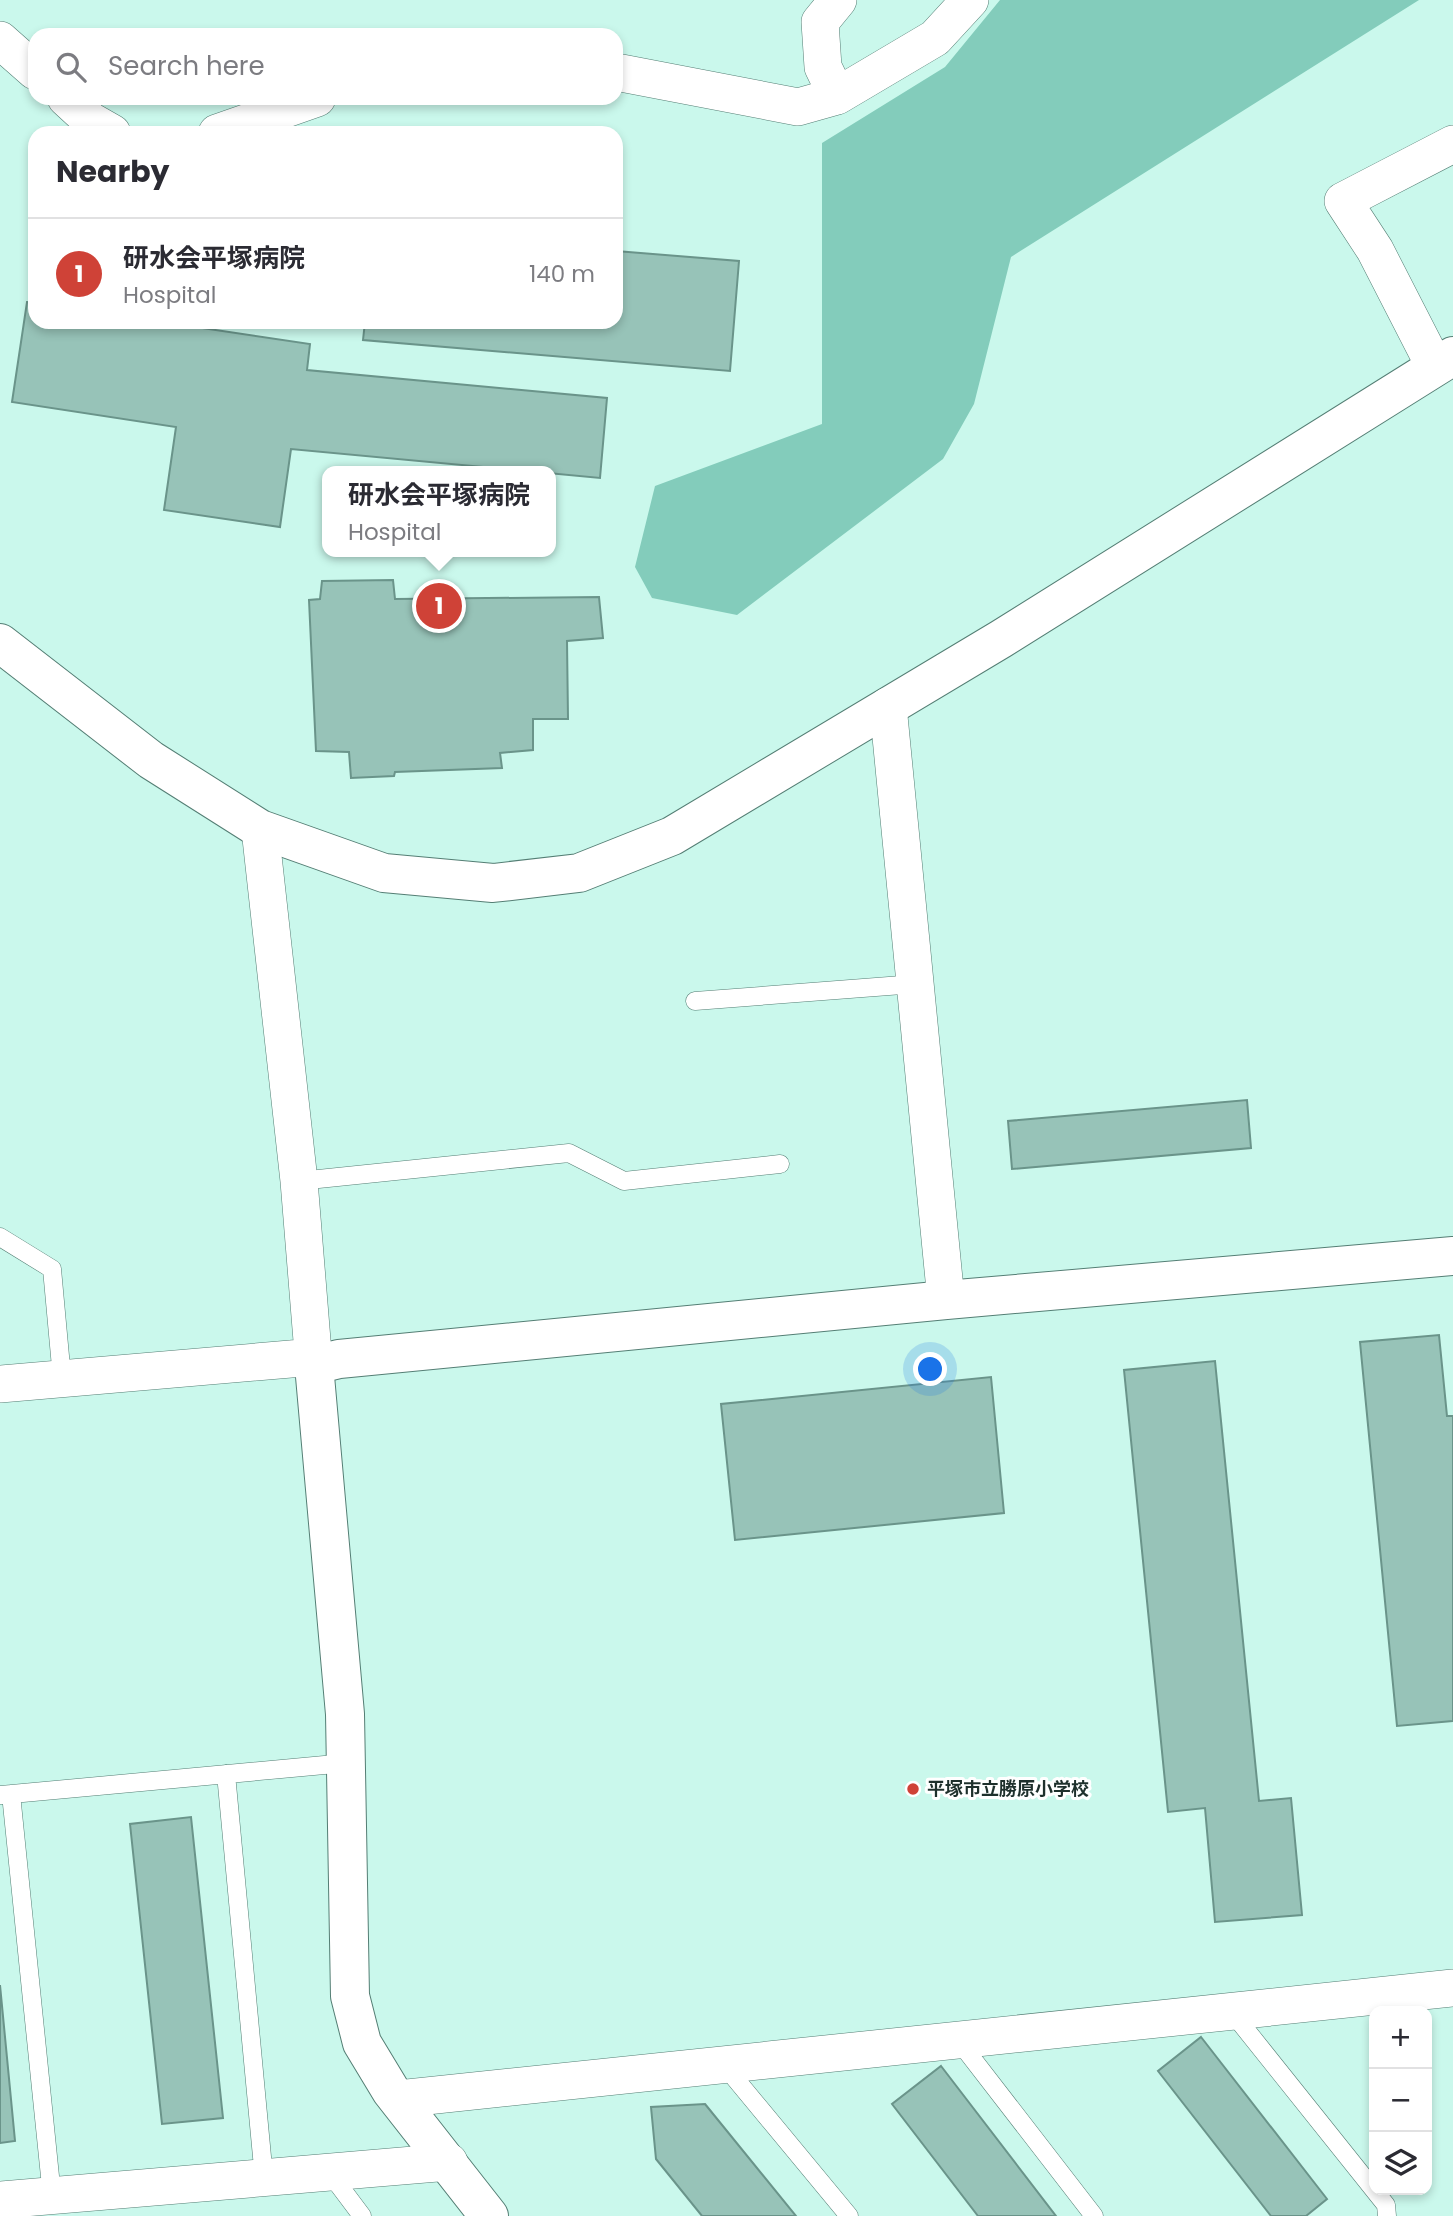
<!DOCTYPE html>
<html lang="en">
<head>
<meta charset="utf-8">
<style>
  :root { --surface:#fff; --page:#f2f2f3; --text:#2b2b33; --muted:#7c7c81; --line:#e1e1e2; --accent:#cf4237 }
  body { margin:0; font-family:Poppins,"Noto Sans JP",sans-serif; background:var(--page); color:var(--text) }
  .controls { position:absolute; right:21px; bottom:21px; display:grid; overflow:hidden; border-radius:14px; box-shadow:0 4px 10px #0003 }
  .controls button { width:63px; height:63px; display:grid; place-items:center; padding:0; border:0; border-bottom:2px solid var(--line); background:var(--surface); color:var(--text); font:35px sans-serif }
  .you { position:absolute; left:931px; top:1370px; width:24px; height:24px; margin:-18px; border:5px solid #fff; border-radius:50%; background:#1a73e8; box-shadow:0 0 0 10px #1a73e833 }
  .badge { display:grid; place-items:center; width:46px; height:46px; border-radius:50%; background:var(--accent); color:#fff; font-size:23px; font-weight:700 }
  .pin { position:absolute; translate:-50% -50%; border:4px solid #fff; box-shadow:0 2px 7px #0006 }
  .popup { position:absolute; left:322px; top:466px; width:234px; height:91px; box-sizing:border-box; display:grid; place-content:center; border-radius:14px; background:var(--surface); filter:drop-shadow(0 2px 5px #0005); font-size:23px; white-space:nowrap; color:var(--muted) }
  .popup b { font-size:26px; color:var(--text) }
  .popup::after { content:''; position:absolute; left:50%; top:100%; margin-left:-14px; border:14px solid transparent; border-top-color:var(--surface) }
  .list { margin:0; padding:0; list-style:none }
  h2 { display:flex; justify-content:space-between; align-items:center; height:91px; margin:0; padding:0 28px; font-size:30px }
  h2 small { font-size:23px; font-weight:400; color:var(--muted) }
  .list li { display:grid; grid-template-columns:46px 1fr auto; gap:21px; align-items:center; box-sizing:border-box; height:112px; padding:0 28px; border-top:2px solid var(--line) }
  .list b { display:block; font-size:26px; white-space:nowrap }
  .list p { margin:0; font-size:23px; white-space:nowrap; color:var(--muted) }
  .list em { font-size:23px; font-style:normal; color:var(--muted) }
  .icon { flex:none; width:38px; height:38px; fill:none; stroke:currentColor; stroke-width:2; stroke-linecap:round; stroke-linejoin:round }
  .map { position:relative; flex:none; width:1453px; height:2216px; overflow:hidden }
  .search { position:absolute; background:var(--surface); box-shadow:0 4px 10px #0003; left:28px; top:28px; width:595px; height:77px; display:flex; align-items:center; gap:18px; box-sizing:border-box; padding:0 24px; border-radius:21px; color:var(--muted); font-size:26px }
  .panel { position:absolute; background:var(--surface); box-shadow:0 4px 10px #0003; left:28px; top:126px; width:595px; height:203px; border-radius:21px }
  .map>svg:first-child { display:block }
  .forest { fill:#83ccbb }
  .building { fill:#97c3b8; stroke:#6a948a; stroke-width:2 }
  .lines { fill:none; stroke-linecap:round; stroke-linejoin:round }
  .lane-casing { stroke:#547e74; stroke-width:19 }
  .street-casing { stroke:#547e74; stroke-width:38 }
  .secondary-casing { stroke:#547e74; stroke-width:40 }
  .lane { stroke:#fff; stroke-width:18 }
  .street { stroke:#fff; stroke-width:37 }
  .secondary { stroke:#fff; stroke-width:38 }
  .poi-dot { fill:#cf4237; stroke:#fff; stroke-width:2.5 }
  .labels { text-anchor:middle; stroke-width:6; stroke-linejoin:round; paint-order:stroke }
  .poi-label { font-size:18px; font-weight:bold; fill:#1e302c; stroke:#fff; text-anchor:start }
</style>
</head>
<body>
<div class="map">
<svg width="1453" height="2216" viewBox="0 0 1453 2216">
  <rect width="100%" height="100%" fill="#caf8ec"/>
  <path class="forest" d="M1000,0H1419L1011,257L974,404L943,459L737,615L652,598L635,567L655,486L822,424V143L945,67Z"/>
  <path class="building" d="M616,251L739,261L730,371L363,340L365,322H616Z
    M27,302L35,303V322H162L310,344L307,370L607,398L600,478L291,449L280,527L164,510L176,427L12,402Z
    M393,580L395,599L599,597L603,638L567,641L568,719H533V750L500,753L502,768L395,772L394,776L351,778L349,752L316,751L309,600L320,599L322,581Z
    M1247,1100L1251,1148L1012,1169L1008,1121Z
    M1439,1335L1447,1416H1453V1721L1397,1726L1360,1342Z
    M1215,1361L1259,1801L1291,1798L1302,1915L1215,1922L1205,1808L1168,1812L1124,1370Z
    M991,1377L1004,1513L735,1540L721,1404Z
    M191,1817L223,2118L162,2124L130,1824Z
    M0,1985L15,2141L0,2143Z
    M1201,2037L1327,2199L1306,2216H1271L1158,2071Z
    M941,2066L1056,2216H978L892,2104Z
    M705,2104L796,2216H702L656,2159L651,2107Z"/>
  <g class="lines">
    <defs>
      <path id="lane" d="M695,1001L915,984
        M299,1181L569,1153L624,1181L780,1164
        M0,1237L52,1269L62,1378
        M226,1774L264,2178
        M11,1794L52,2196
        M1,1795L346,1763
        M1231,2011L1386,2205L1387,2216
        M958,2040L1094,2216
        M724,2065L849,2216
        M329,2172L362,2216"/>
      <path id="street" d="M0,40L35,71
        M616,72L798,107L837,96L935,38L970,0
        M837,96L823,67L820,22L838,0
        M66,98L91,121L112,133
        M217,133L317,98
        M1435,367L1375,250L1343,201L1453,144
        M888,706L946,1300
        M260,829L299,1181L314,1365
        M0,1384L314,1357
        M398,2099L1453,1988
        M0,2200L449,2162"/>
      <path id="secondary" d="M0,643L151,760L260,829L384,873L493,883L579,873L672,836L1001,639L1453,356
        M489,2216L391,2091L362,2043L350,1996L345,1714L314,1365L339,1359L946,1300L1453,1256"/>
    </defs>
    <use href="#lane" class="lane-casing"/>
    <use href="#street" class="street-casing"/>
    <use href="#secondary" class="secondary-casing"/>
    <use href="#lane" class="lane"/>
    <use href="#street" class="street"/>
    <use href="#secondary" class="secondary"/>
  </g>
  <circle class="poi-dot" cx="913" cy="1789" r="7"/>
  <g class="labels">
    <g class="poi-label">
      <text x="927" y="1795">平塚市立勝原小学校</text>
    </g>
  </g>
</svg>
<div class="controls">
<button>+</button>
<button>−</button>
<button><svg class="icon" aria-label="layers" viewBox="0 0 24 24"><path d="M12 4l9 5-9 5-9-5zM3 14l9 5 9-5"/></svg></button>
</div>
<div class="you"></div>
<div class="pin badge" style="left:439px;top:606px">1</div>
<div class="popup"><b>研水会平塚病院</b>Hospital</div>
<div class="search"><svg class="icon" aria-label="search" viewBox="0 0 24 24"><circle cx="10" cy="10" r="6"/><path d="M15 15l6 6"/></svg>Search here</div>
<section class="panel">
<h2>Nearby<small></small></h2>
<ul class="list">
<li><span class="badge">1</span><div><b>研水会平塚病院</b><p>Hospital</p></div><em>140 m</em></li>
</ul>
</section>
</div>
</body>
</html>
